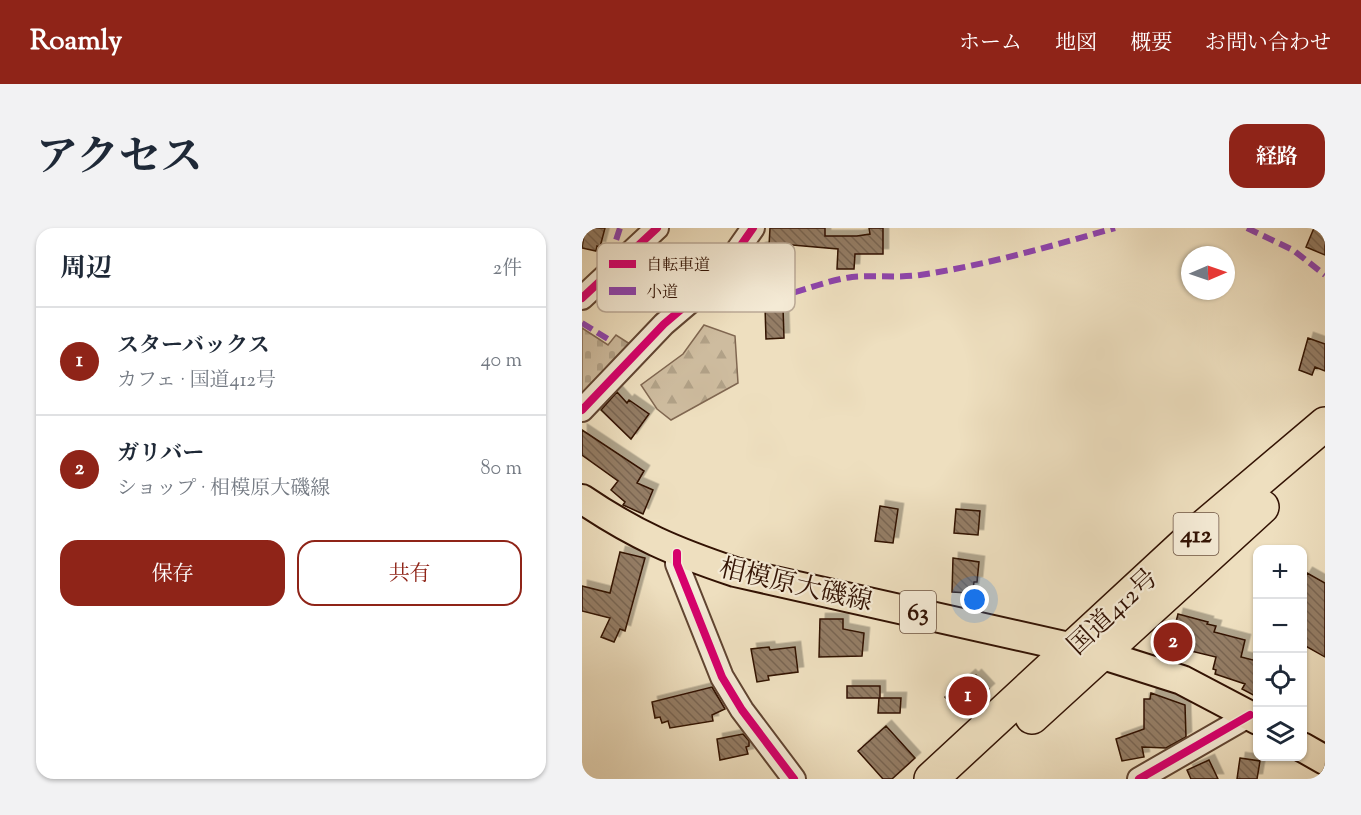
<!DOCTYPE html>
<html lang="ja">
<head>
<meta charset="utf-8">
<style>
  :root { --surface:#fff; --page:#f2f2f3; --text:#1f2937; --muted:#747a83; --line:#e0e1e3; --accent:#8f2418 }
  body { margin:0; font-family:"Sorts Mill Goudy","Noto Serif JP",serif; background:var(--page); color:var(--text) }
  .controls { position:absolute; right:18px; bottom:18px; display:grid; overflow:hidden; border-radius:12px; box-shadow:0 2px 4px #0004 }
  .controls button { width:54px; height:54px; display:grid; place-items:center; padding:0; border:0; border-bottom:2px solid var(--line); background:var(--surface); color:var(--text); font:30px sans-serif }
  .compass { position:absolute; left:599px; top:18px; width:54px; height:54px; border-radius:50%; background:var(--surface); box-shadow:0 2px 4px #0004; rotate:88deg }
  .you { position:absolute; left:393px; top:372px; width:21px; height:21px; margin:-15px; border:4px solid #fff; border-radius:50%; background:#1a73e8; box-shadow:0 0 0 9px #1a73e833 }
  .badge { display:grid; place-items:center; width:39px; height:39px; border-radius:50%; background:var(--accent); color:#fff; font-size:20px; font-weight:700 }
  .pin { position:absolute; translate:-50% -50%; border:3px solid #fff; box-shadow:0 2px 6px #0006 }
  .list { margin:0; padding:0; list-style:none }
  h2 { display:flex; justify-content:space-between; align-items:center; height:78px; margin:0; padding:0 24px; font-size:26px }
  h2 small { font-size:20px; font-weight:400; color:var(--muted) }
  .list li { display:grid; grid-template-columns:39px 1fr auto; gap:18px; align-items:center; box-sizing:border-box; height:108px; padding:0 24px; border-top:2px solid var(--line) }
  .list b { display:block; font-size:22px; white-space:nowrap }
  .list p { margin:0; font-size:20px; white-space:nowrap; color:var(--muted) }
  .list em { font-size:20px; font-style:normal; color:var(--muted) }
  .actions { display:flex; gap:12px; padding:18px 24px }
  .actions a { flex:1; padding:14px 0; border:2px solid var(--accent); border-radius:18px; text-align:center; font-size:21px; color:var(--accent) }
  .actions .main { background:var(--accent); color:#fff }
  .icon { flex:none; width:33px; height:33px; fill:none; stroke:currentColor; stroke-width:2; stroke-linecap:round; stroke-linejoin:round }
  .map { position:relative; flex:none; width:743px; height:551px; overflow:hidden; border-radius:18px }
  header { display:flex; align-items:center; gap:36px; box-sizing:border-box; height:84px; padding:0 30px; background:var(--accent); color:#fff }
  header strong { font-size:28px }
  nav { display:flex; gap:33px; margin-inline-start:auto; font-size:21px }
  .intro { display:flex; align-items:center; justify-content:space-between; box-sizing:border-box; height:144px; padding:0 36px }
  h1 { margin:0; font-size:42px }
  .button { padding:15px 27px; border-radius:18px; background:var(--accent); color:#fff; font-size:21px; font-weight:700 }
  main { display:flex; gap:36px; padding:0 36px }
  aside { flex:1; background:var(--surface); border-radius:18px; box-shadow:0 2px 4px #0004 }
  .map>svg:first-child { display:block }
  .forest { fill:url(#forest-firs); stroke:#806751; stroke-width:1.5 }
  .cemetery { fill:url(#cemetery-stones); stroke:#806751; stroke-width:1.5 }
  .building { fill:url(#building-back-hatch); stroke:#321203; stroke-width:1.5; filter:url(#shadow) }
  .lines { fill:none; stroke-linecap:round; stroke-linejoin:round }
  .minor-casing { stroke:#614532; stroke-width:26 }
  .major-casing { stroke:#321203; stroke-width:32 }
  .highway-casing { stroke:#321203; stroke-width:36 }
  .minor { stroke:#f4ead5; stroke-width:22 }
  .major { stroke:#eedfbf; stroke-width:28 }
  .highway { stroke:#eedfbf; stroke-width:33 }
  .quiet { stroke:#8e44ad; stroke-width:6; stroke-dasharray:12 6; stroke-linecap:butt }
  .cycleway-casing { stroke:#f4ead5; stroke-width:11 }
  .cycleway { stroke:#d6006c; stroke-width:8 }
  .labels { text-anchor:middle; stroke-width:4.5; stroke-linejoin:round; paint-order:stroke }
  .shield { fill:#f4ead5; stroke:#6c5342; stroke-width:1.5 }
  .shield-label { font-size:24px; font-weight:bold; fill:#321203 }
  .street-label { font-size:26px; fill:#321203; stroke:#f4ead5 }
  .key { fill:#f4ead5; stroke:#baa996; stroke-width:1.5 }
  .key-label { font-size:16px; fill:#321203 }
</style>
</head>
<body>
<header>
<strong>Roamly</strong>
<nav><a>ホーム</a><a>地図</a><a>概要</a><a>お問い合わせ</a></nav>
</header>
<div class="intro"><h1>アクセス</h1><a class="button">経路</a></div>
<main>
<aside>
<h2>周辺<small>2件</small></h2>
<ul class="list">
<li><span class="badge">1</span><div><b>スターバックス</b><p>カフェ · 国道412号</p></div><em>40 m</em></li>
<li><span class="badge">2</span><div><b>ガリバー</b><p>ショップ · 相模原大磯線</p></div><em>80 m</em></li>
</ul>
<div class="actions"><a class="main">保存</a><a>共有</a></div>
</aside>
<div class="map">
<svg width="743" height="551" viewBox="0 0 743 551">
  <defs>
    <pattern id="forest-firs" width="22" height="20" patternUnits="userSpaceOnUse" patternTransform="scale(1.5)"><rect width="22" height="20" fill="#cebc9f"/><path d="M5 1l3.5 6h-7zM16 11l3.5 6h-7z" fill="#b1a187"/></pattern>
    <pattern id="cemetery-stones" width="16" height="16" patternUnits="userSpaceOnUse" patternTransform="scale(1.5)"><rect width="16" height="16" fill="#cebc9f"/><path d="M2 7V4a2 2 0 0 1 4 0v3zM10 15v-3a2 2 0 0 1 4 0v3z" fill="#b1a187"/></pattern>
    <pattern id="building-back-hatch" width="6" height="6" patternUnits="userSpaceOnUse" patternTransform="scale(1.5)"><rect width="6" height="6" fill="#947d65"/><path d="M-1 5l2 2M0 0l6 6M5-1l2 2" fill="none" stroke="#796551"/></pattern>
    <filter id="shadow"><feDropShadow dx="5.5" dy="-5.5" stdDeviation="0" flood-color="#0004"/></filter>
  </defs>
  <rect width="100%" height="100%" fill="#eedfbf"/>
  <filter id="stains"><feTurbulence type="fractalNoise" baseFrequency=".00333" numOctaves="4"/><feColorMatrix values="0 0 0 0 .2 0 0 0 0 .09 0 0 0 0 .02 0 0 0 .5 -.17"/></filter>
  <radialGradient id="worn" r=".72"><stop offset=".6" stop-color="#630" stop-opacity="0"/><stop offset="1" stop-color="#630" stop-opacity=".3"/></radialGradient>
  <path class="forest" d="M122,97L153,108L156,155L89,192L75,181L59,157L101,126Z"/>
  <path class="cemetery" d="M0,100L26,117L34,107L51,118L0,171Z"/>
  <path class="building" d="M3,0H23L18,19L15,18L14,23L0,20Z
    M188,0H243V8H275L288,6L287,0H301V26H273L272,41H255L256,21L199,16L203,41L182,44L178,20L187,18Z
    M732,0H743V27L724,19Z
    M183,79H201L202,110L184,111Z
    M726,110L743,116V143L733,139L730,147L717,142Z
    M35,164L45,175L47,172L67,186L49,211L19,182Z
    M0,202L62,243L55,255L71,262L61,286L41,277L43,274L29,262L36,253L0,227Z
    M298,278L316,281L311,315L293,313Z
    M374,281L398,283L396,307L372,305Z
    M38,324L63,330L43,403L38,401L32,414L19,409L28,390L0,383V358L28,365Z
    M371,330L397,334L395,354H392L391,361L388,360L387,365L370,364Z
    M725,345L743,355V429L720,416V353Z
    M596,386L626,394L625,396L634,398L632,404L663,412L659,429L675,433L673,451L675,469L660,461L663,456L633,446L634,442L631,441L634,429L588,418Z
    M238,391H261V401L282,405L280,428L237,429Z
    M187,419L188,422L213,419L216,444L186,448L187,452L175,454L169,421Z
    M388,447L391,450L394,447L407,461L381,484L377,479L374,482L363,469Z
    M265,458H298V470H265Z
    M130,459L143,481L130,487L131,493L88,500L86,493L80,495L78,489L73,490L70,474Z
    M569,465L603,477L604,509L584,520L560,519L562,529L540,533L534,511L562,501V471H568Z
    M297,470H319L318,485H296Z
    M304,498L333,530L310,551H301L276,523Z
    M161,506L167,513V518L164,519L166,526L138,532L135,511Z
    M658,530L678,533L675,551H655Z
    M627,532L636,551H609L605,542Z"/>
  <g class="lines">
    <defs>
      <path id="minor" d="M0,70L75,0
        M0,182L82,96L136,50L171,0
        M95,325V336L140,449L160,482L212,551
        M557,551L668,487"/>
      <path id="major" d="M0,271C53,307 93,324 153,344L518,426L600,452L676,492
        M720,519L743,532"/>
      <path id="highway" d="M450,489L680,279
        M349,551L619,301L743,196"/>
    </defs>
    <use href="#minor" class="minor-casing"/>
    <use href="#major" class="major-casing"/>
    <use href="#highway" class="highway-casing"/>
    <use href="#minor" class="minor"/>
    <use href="#major" class="major"/>
    <use href="#highway" class="highway"/>
    <path class="quiet" d="M665,0L711,22L743,47
      M23,46L38,0
      M107,75C149,96 224,55 270,49C293,47 316,50 338,47C405,37 469,18 533,0
      M0,95L26,111"/>
    <defs>
      <path id="cycleway" d="M0,70L75,0
        M0,182L82,96L136,50L171,0
        M95,325V336L140,449L160,482L212,551
        M557,551L668,487"/>
    </defs>
    <use href="#cycleway" class="cycleway-casing"/>
    <use href="#cycleway" class="cycleway"/>
  </g>
  <g class="labels">
    <g class="shield">
      <rect x="591.5" y="285" width="45" height="42" rx="4.5"/>
      <rect x="318" y="363" width="36" height="42" rx="4.5"/>
    </g>
    <g class="shield-label">
      <text x="614" y="314">412</text>
      <text x="336" y="392">63</text>
    </g>
    <g class="street-label">
      <text transform="translate(214 356) rotate(13)" y="9">相模原大磯線</text>
      <text transform="translate(530 383) rotate(-43)" y="9">国道412号</text>
    </g>
  </g>
  <rect x="15" y="15" width="198" height="69" rx="9" class="key"/>
  <rect x="27" y="32" width="27" height="8" fill="#d6006c"/>
  <rect x="27" y="59" width="27" height="8" fill="#8e44ad"/>
  <g class="key-label">
    <text x="64" y="42">自転車道</text>
    <text x="64" y="69">小道</text>
  </g>
  <rect width="100%" height="100%" filter="url(#stains)"/>
  <rect width="100%" height="100%" fill="url(#worn)"/>
</svg>
<div class="controls">
<button>+</button>
<button>−</button>
<button><svg class="icon" aria-label="locate" viewBox="0 0 24 24"><circle cx="12" cy="12" r="6"/><path d="M12 2v4M12 18v4M2 12h4M18 12h4"/></svg></button>
<button><svg class="icon" aria-label="layers" viewBox="0 0 24 24"><path d="M12 4l9 5-9 5-9-5zM3 14l9 5 9-5"/></svg></button>
</div>
<svg class="compass" viewBox="-18 -18 36 36"><path d="M0-13l5 13h-10z" fill="#e53935"/><path d="M0 13l5-13h-10z" fill="#747a83"/></svg>
<div class="you"></div>
<div class="pin badge" style="left:386px;top:468px">1</div>
<div class="pin badge" style="left:591px;top:414px">2</div>
</div>
</main>
</body>
</html>
